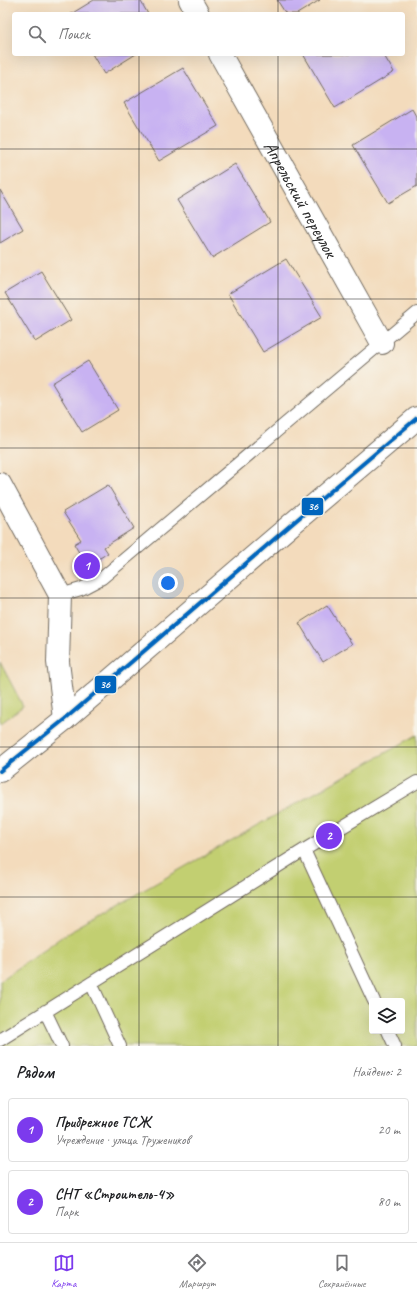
<!DOCTYPE html>
<html lang="ru">
<head>
<meta charset="utf-8">
<style>
  :root { --surface:#fff; --page:#f2f2f2; --text:#202124; --muted:#757577; --line:#e0e0e0; --accent:#7c3aed }
  body { margin:0; font-family:Caveat,sans-serif; background:var(--page); color:var(--text) }
  .controls { position:absolute; right:12px; bottom:12px; display:grid; overflow:hidden; border-radius:4px; box-shadow:0 4px 16px #0002 }
  .controls button { width:36px; height:36px; display:grid; place-items:center; padding:0; border:0; border-bottom:1px solid var(--line); background:var(--surface); color:var(--text); font:20px sans-serif }
  .you { position:absolute; left:168px; top:583px; width:14px; height:14px; margin:-10px; border:3px solid #fff; border-radius:50%; background:#1a73e8; box-shadow:0 0 0 6px #1a73e833 }
  .badge { display:grid; place-items:center; width:26px; height:26px; border-radius:50%; background:var(--accent); color:#fff; font-size:13px; font-weight:700 }
  .pin { position:absolute; translate:-50% -50%; border:2px solid #fff; box-shadow:0 1px 4px #0006 }
  .list { margin:0; padding:0; list-style:none }
  h2 { display:flex; justify-content:space-between; align-items:center; height:52px; margin:0; padding:0 16px; font-size:17px }
  h2 small { font-size:13px; font-weight:400; color:var(--muted) }
  .list li { display:grid; grid-template-columns:26px 1fr auto; gap:12px; align-items:center; box-sizing:border-box; height:64px; margin:0 8px 8px; padding:0 8px; border:1px solid var(--line); border-radius:4px }
  .list b { display:block; font-size:15px; white-space:nowrap }
  .list p { margin:0; font-size:13px; white-space:nowrap; color:var(--muted) }
  .list em { font-size:13px; font-style:normal; color:var(--muted) }
  .icon { flex:none; width:22px; height:22px; fill:none; stroke:currentColor; stroke-width:2; stroke-linecap:round; stroke-linejoin:round }
  .map { position:relative; flex:none; width:417px; height:1046px; overflow:hidden }
  .search { position:absolute; background:var(--surface); box-shadow:0 4px 16px #0002; left:12px; right:12px; top:12px; height:44px; display:flex; align-items:center; gap:10px; box-sizing:border-box; padding:0 14px; border-radius:4px; color:var(--muted); font-size:15px }
  .sheet { height:196px; background:var(--surface) }
  nav { display:flex; justify-content:space-around; align-items:center; box-sizing:border-box; height:56px; border-top:1px solid var(--line); background:var(--surface); font-size:11px; color:var(--muted) }
  nav a { display:grid; justify-items:center; gap:2px }
  nav .on { color:var(--accent) }
  .map>svg:first-child { display:block }
  .green { fill:#c2cf71; stroke:#767d4e; fill-rule:evenodd }
  .building { fill:#c8b2f2 }
  .lines { fill:none; stroke-linecap:round; stroke-linejoin:round }
  .lane-casing { stroke:#71695e; stroke-width:14 }
  .street-casing { stroke:#71695e; stroke-width:24 }
  .secondary-casing { stroke:#71695e; stroke-width:24 }
  .lane { stroke:#fff; stroke-width:12 }
  .street { stroke:#fff; stroke-width:22 }
  .secondary { stroke:#fff; stroke-width:22 }
  .bus-1-casing { stroke:#f7f3e8; stroke-width:7 }
  .bus-1 { stroke:#0065bd; stroke-width:4 }
  .grid { fill:none; stroke:#2b2b2b; stroke-width:1; stroke-opacity:0.55 }
  .labels { text-anchor:middle; stroke-width:3; stroke-linejoin:round; paint-order:stroke }
  .street-label { font-size:19px; fill:#2b2b2b; stroke:#f7f3e8 }
  .line-badge { stroke:#f7f3e8; stroke-width:1.5 }
  .badge-label { font-size:11px; text-anchor:middle; font-weight:bold; fill:#fff }
</style>
</head>
<body>
<div class="map">
<svg width="417" height="1046" viewBox="0 0 417 1046">
  <rect width="100%" height="100%" fill="#f7f3e8"/>
  <filter id="ink" filterUnits="userSpaceOnUse"><feTurbulence type="fractalNoise" baseFrequency=".025" numOctaves="2"/><feDisplacementMap in="SourceGraphic" scale="8" xChannelSelector="R" yChannelSelector="G"/><feConvolveMatrix kernelMatrix="1 2 1 2 8 2 1 2 1" color-interpolation-filters="sRGB"/></filter>
  <filter id="wash" filterUnits="userSpaceOnUse"><feTurbulence type="fractalNoise" baseFrequency=".012" numOctaves="4" result="noise"/><feDisplacementMap in="SourceGraphic" scale="16" xChannelSelector="R" yChannelSelector="G"/><feGaussianBlur stdDeviation="0.9" result="paint"/><feColorMatrix in="noise" values="0 0 0 0 0 0 0 0 0 0 0 0 0 0 0 0 0 1.4 0 .05"/><feComposite in="paint" operator="in"/></filter>
  <g filter="url(#wash)">
    <rect width="100%" height="100%" fill="#f3dbbc"/>
    <path class="green" d="M0,662L23,706L0,724Z
      M417,735V1046H0V981L63,936ZM372,1001H402V1031H372Z"/>
    <g id="blocks">
      <path class="building" d="M94,0H140L148,14H71Z
        M277,0H320L297,14H286Z
        M92,54H136L104,74Z
        M303,54H383L394,72L335,108Z
        M183,68L218,126L159,161L124,103Z
        M412,109L417,118V186L388,203L353,145Z
        M235,164L270,222L212,258L177,200Z
        M0,190L23,229L0,243Z
        M286,259L322,317L263,352L228,294Z
        M41,271L71,320L35,342L5,293Z
        M88,361L118,410L82,432L52,383Z
        M108,485L134,528L104,547L108,553L87,566L74,544L81,540L63,512Z
        M327,605L352,644L323,662L299,623Z"/>
    </g>
  </g>
  <g filter="url(#ink)">
    <use href="#blocks" fill-opacity="0" stroke="#71695e" stroke-width="1"/>
    <g class="lines">
      <defs>
        <path id="lane" d="M60,595L81,589L102,578L417,313
          M304,850L374,1001
          M91,983L120,1046
          M45,1011L62,1046
          M388,1031L395,1046
          M0,1040L304,850L417,782"/>
        <g id="street">
          <path d="M190,0L198,14"/>
          <path id="s1" d="M220,54L382,343"/>
          <path d="M0,484L60,595L58,662L65,719"/>
        </g>
        <path id="secondary" d="M0,771L65,719L293,523L417,418"/>
      </defs>
      <use href="#lane" class="lane-casing"/>
      <use href="#street" class="street-casing"/>
      <use href="#secondary" class="secondary-casing"/>
      <use href="#lane" class="lane"/>
      <use href="#street" class="street"/>
      <use href="#secondary" class="secondary"/>
      <defs>
        <path id="bus-1" d="M0,771L65,719L293,523L417,418"/>
      </defs>
      <use href="#bus-1" class="bus-1-casing"/>
      <use href="#bus-1" class="bus-1"/>
    </g>
  </g>
  <path class="grid" d="M139,0V14M278,0V14M139,54V1046M278,54V1046M0,149H417M0,299H417M0,448H417M0,598H417M0,747H417M0,897H417"/>
  <g class="labels">
    <g class="street-label">
      <text dy="7" stroke="none"><textPath href="#s1" startOffset="166">Апрельский переулок</textPath></text>
    </g>
  </g>
  <g class="line-badge">
    <rect x="301" y="497" width="23" height="19" rx="4" fill="#0065bd"/>
    <rect x="94" y="675" width="23" height="19" rx="4" fill="#0065bd"/>
  </g>
  <g class="badge-label">
    <text x="313" y="510">36</text>
    <text x="105" y="688">36</text>
  </g>
</svg>
<div class="controls">
<button><svg class="icon" aria-label="layers" viewBox="0 0 24 24"><path d="M12 4l9 5-9 5-9-5zM3 14l9 5 9-5"/></svg></button>
</div>
<div class="you"></div>
<div class="pin badge" style="left:87px;top:566px">1</div>
<div class="pin badge" style="left:329px;top:836px">2</div>
<div class="search"><svg class="icon" aria-label="search" viewBox="0 0 24 24"><circle cx="10" cy="10" r="6"/><path d="M15 15l6 6"/></svg>Поиск</div>
</div>
<section class="sheet">
<h2>Рядом<small>Найдено: 2</small></h2>
<ul class="list">
<li><span class="badge">1</span><div><b>Прибрежное ТСЖ</b><p>Учреждение · улица Тружеников</p></div><em>20 m</em></li>
<li><span class="badge">2</span><div><b>СНТ «Строитель-4»</b><p>Парк</p></div><em>80 m</em></li>
</ul>
</section>
<nav>
<a class="on"><svg class="icon" aria-label="map" viewBox="0 0 24 24"><path d="M3 6l6-2 6 2 6-2v14l-6 2-6-2-6 2zM9 4v14M15 6v14"/></svg>Карта</a>
<a><svg class="icon" aria-label="directions" viewBox="0 0 24 24"><path d="M12 3l9 9-9 9-9-9zM9 14v-3h6M13 9l2 2-2 2"/></svg>Маршрут</a>
<a><svg class="icon" aria-label="saved" viewBox="0 0 24 24"><path d="M7 4h10v16l-5-4-5 4z"/></svg>Сохранённые</a>
</nav>
</body>
</html>
